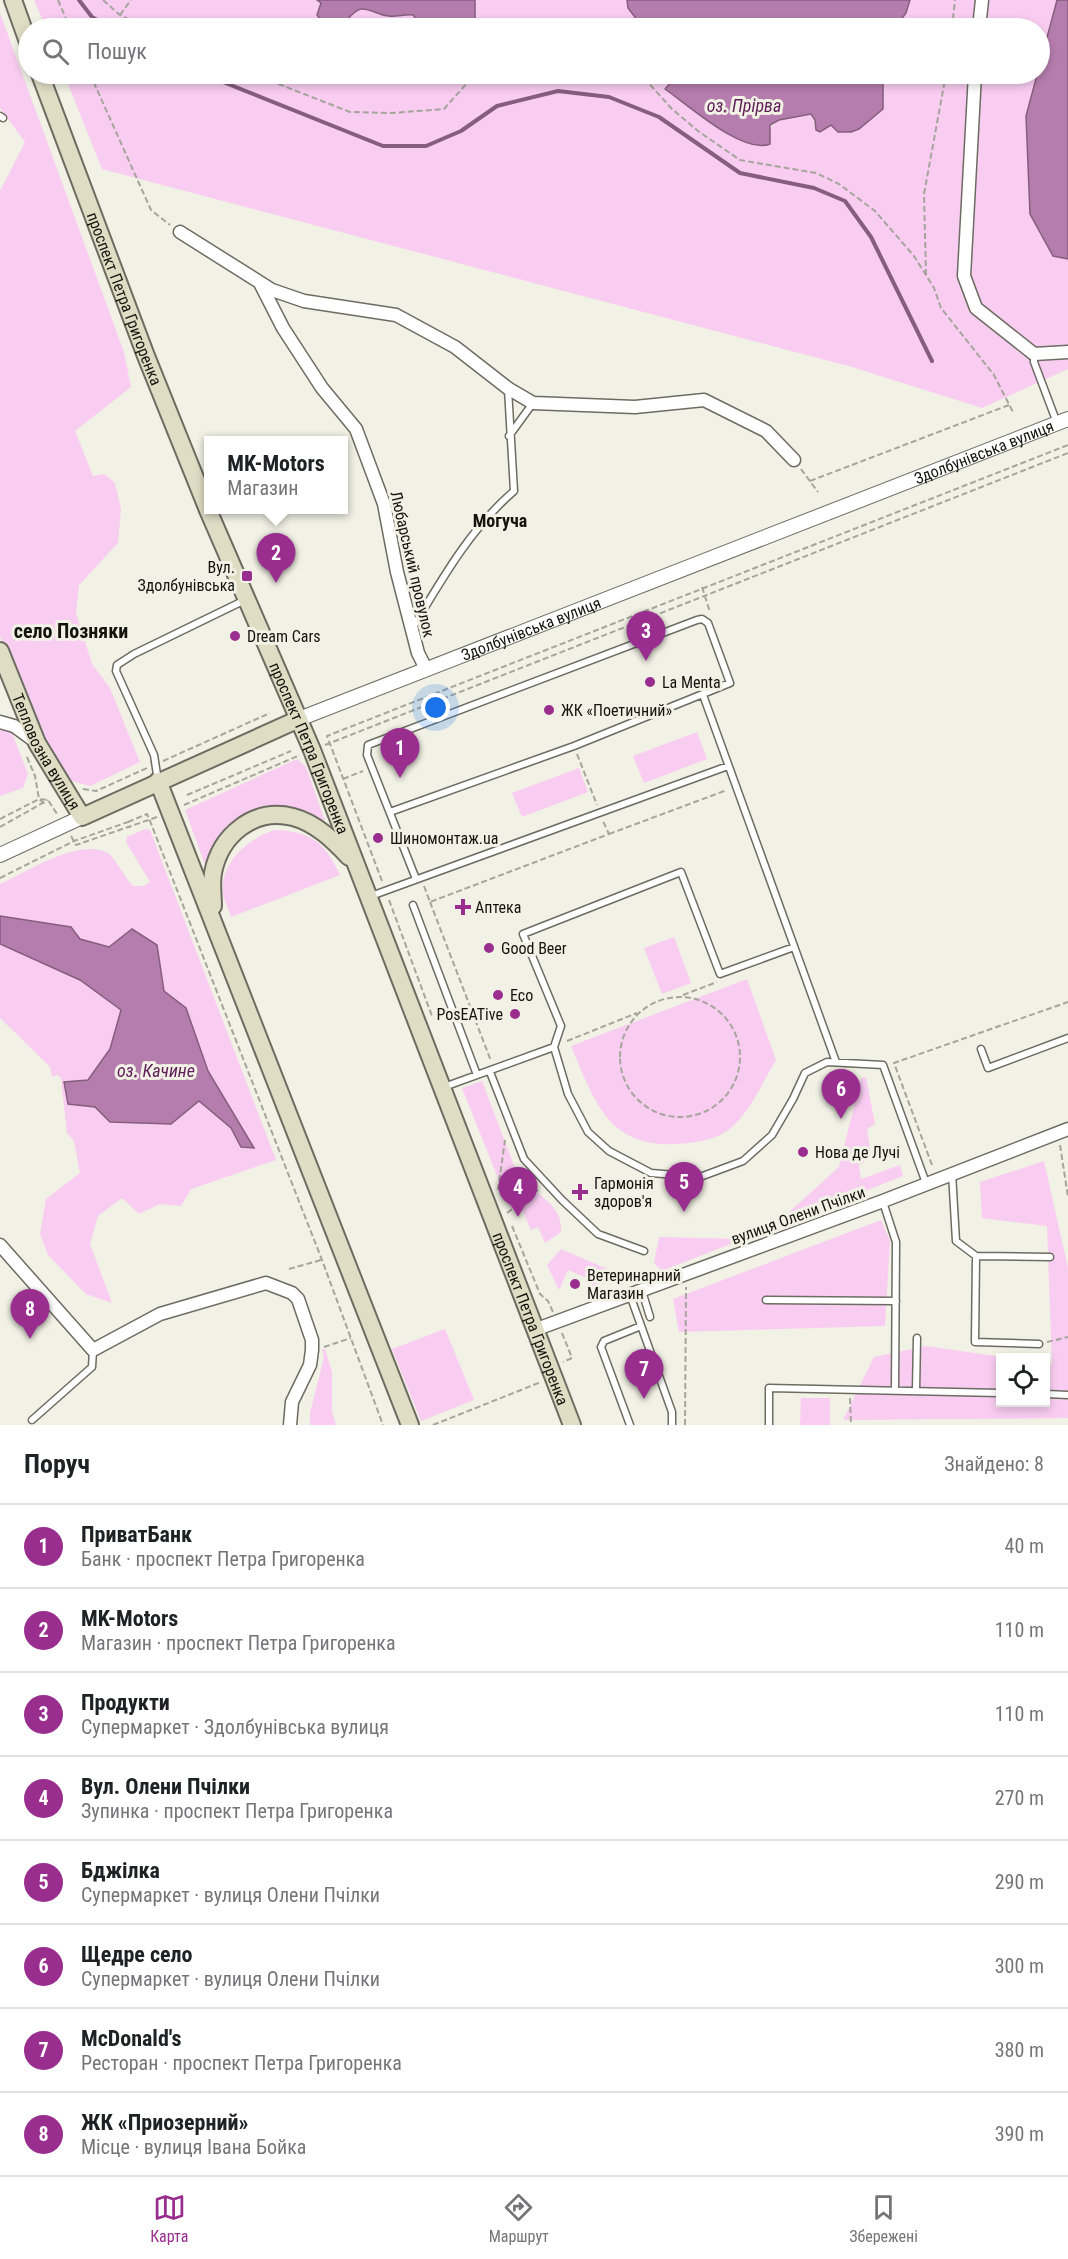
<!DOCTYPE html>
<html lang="uk">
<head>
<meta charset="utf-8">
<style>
  :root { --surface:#fff; --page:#f6f6f6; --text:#202124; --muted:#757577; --line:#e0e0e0; --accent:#992e8f }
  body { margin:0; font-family:"Roboto Condensed",sans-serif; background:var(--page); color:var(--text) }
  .controls { position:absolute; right:18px; bottom:18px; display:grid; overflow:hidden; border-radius:0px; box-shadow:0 3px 9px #0003 }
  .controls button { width:54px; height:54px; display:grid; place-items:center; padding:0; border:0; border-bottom:2px solid var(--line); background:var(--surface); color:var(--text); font:30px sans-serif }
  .you { position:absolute; left:436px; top:708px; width:21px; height:21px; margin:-15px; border:4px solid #fff; border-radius:50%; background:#1a73e8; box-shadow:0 0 0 9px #1a73e833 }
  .badge { display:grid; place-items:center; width:39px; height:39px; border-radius:50%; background:var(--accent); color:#fff; font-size:20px; font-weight:700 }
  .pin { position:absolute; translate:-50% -50px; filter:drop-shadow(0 2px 3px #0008) }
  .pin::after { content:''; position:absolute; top:32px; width:21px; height:18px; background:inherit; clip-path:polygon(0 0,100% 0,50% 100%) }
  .popup { position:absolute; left:204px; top:436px; width:144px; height:78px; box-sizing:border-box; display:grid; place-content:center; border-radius:0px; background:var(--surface); filter:drop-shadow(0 2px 4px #0005); font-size:20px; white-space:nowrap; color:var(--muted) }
  .popup b { font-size:22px; color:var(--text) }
  .popup::after { content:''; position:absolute; left:50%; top:100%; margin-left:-12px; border:12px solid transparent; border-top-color:var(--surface) }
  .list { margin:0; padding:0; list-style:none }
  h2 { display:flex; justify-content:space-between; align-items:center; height:78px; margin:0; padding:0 24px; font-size:26px }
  h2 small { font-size:20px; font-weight:400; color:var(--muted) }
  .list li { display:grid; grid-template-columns:39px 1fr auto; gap:18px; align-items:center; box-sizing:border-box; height:84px; padding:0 24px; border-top:2px solid var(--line) }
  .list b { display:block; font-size:22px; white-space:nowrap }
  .list p { margin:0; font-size:20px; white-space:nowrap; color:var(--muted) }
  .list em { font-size:20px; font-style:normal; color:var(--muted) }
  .icon { flex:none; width:33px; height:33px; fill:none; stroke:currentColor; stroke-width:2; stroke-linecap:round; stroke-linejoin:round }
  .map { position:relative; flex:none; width:1068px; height:1425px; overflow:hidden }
  .search { position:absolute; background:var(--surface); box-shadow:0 3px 9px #0003; left:18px; right:18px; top:18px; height:66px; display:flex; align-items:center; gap:15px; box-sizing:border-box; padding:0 21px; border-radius:33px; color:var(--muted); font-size:22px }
  .sheet { height:750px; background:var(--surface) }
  nav { display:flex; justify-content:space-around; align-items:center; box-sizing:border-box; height:84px; border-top:2px solid var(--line); background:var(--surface); font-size:16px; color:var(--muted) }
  nav a { display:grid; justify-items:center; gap:3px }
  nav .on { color:var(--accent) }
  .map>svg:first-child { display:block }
  .green { fill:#f9cdf1 }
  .water { fill:#b57dad; stroke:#855e7e; stroke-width:1.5 }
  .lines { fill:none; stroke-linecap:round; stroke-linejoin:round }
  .stream { stroke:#855e7e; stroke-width:4 }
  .service-casing { stroke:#6d6c62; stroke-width:9 }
  .minor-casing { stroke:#6d6c62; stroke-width:15 }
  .tertiary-casing { stroke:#6d6c62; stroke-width:16 }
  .secondary-casing { stroke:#6d6c62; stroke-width:20 }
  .path { stroke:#a5a59c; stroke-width:2; stroke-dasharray:6 3; stroke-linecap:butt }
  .service { stroke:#fff; stroke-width:6 }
  .minor { stroke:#fff; stroke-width:12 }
  .tertiary { stroke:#fff; stroke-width:14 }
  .secondary { stroke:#dfddc4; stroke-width:16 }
  .poi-dot { fill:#992e8f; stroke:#f1f1e5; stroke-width:2 }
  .labels { text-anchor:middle; stroke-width:6; stroke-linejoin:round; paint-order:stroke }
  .street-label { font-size:16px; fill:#14140f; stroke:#f1f1e5 }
  .poi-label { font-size:16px; fill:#14140f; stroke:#f1f1e5; text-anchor:start }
  .water-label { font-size:18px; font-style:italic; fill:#5f1c59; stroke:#f1f1e5 }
  .neighbourhood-label { font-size:18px; font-weight:bold; fill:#14140f; stroke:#f1f1e5 }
  .quarter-label { font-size:20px; font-weight:bold; fill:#14140f; stroke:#f1f1e5 }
</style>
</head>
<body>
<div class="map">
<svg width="1068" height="1425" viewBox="0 0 1068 1425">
  <rect width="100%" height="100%" fill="#f1f1e5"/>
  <path class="green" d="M34,0H317L321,3L319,8L332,28C348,25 349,13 360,10C369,8 379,15 389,16C397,17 405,14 413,15L423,28H46Z
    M475,0H627L628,8L643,28H467L475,20Z
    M910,0H1057L1040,64V28H895L906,13Z
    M0,13L124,352L131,387L75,431L93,476L104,474L115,483L121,509L118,543L79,585L76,613L92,664L110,688L140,762L90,786L68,780L46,748L0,636V191L25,142L0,108Z
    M64,74H674L673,80L665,89L769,129L779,120L811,114L815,125H831L838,132L883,109V74H1037L1026,116L1053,256L1068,259V369L982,408L852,367L102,169Z
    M0,727L11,730L28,774L23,788L0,796Z
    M697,732L707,759L644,783L633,756Z
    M297,759L306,767L325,821C318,818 311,812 304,810C296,807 285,807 276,808C239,810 217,830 205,865L185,810Z
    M579,768L588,792L522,817L512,793Z
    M145,829L150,830L276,1160L191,1189L181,1206L160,1204L139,1214L122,1198L98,1216L90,1244L112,1303L86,1294L48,1255L40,1234L46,1199L80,1173L74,1141L67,1133L61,1078L58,1075L52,1077L50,1067L0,1018V884C27,872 79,837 108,853C115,858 125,878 133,886H144L150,882L126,842L127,837Z
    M274,830C310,831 325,842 340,875L231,917C229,910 224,901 223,894C220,862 247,840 274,830Z
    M674,937L691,983L662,994L644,948Z
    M747,979L776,1060C764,1080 753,1105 737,1122C724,1137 706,1141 688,1143C610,1152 597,1107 571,1046Z
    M866,1077L875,1124L867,1129L870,1149L865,1155V1161L859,1165L861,1179L900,1165L903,1176L782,1224L799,1214L767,1231L768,1228L788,1213L839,1167L861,1078Z
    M482,1081L518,1176L534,1190L510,1208L462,1088Z
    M1044,1161L1068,1268V1418L843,1420L874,1357L926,1346L1002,1357L1000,1402H1046V1364L1052,1365L1047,1226L982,1218L980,1182Z
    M538,1193C552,1205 562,1212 561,1232L545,1243L538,1227L531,1230L520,1206Z
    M881,1220L890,1240L885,1326L679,1332L673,1299Z
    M659,1237L743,1239L662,1271L654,1263Z
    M561,1249L621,1275L588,1289L591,1280L568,1270L559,1290L547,1265Z
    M445,1329L474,1400L421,1421L392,1349Z
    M322,1349H325L332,1372V1411L336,1425H310V1413L324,1357Z
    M801,1398H830V1425H800Z"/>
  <path class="water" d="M317,0H475V20L467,28H423L413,15C405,14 397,17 389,16C380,16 370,8 361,9C345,12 340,48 317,15L321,3Z
    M627,0H910L906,13L895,28H643L628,8Z
    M1057,0H1068V259L1053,256L1030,214L1026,116Z
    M674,74H883V109L859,129L851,132H838L831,125L820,132L816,130L815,120L811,114L779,120L770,125V144C743,155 688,105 665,89L673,80Z
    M0,916L71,927L80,939L109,947L132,929L157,945L164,991L186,1008L208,1071L254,1148L241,1147L231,1128L199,1101L171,1124L110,1122L95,1107L68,1104L64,1082L88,1080L110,1049L121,1010L80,980L0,944Z"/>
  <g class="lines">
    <path class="stream" d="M79,0L92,17L111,28
      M203,74L383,146H426L461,131L497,106L558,91L609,97L659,117L740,173L814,188L845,201L871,237L932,361"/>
    <defs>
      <path id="service" d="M0,116L3,118
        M1034,354V362L1057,423
        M509,436L533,403
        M412,629C442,579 470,529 514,491L508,389
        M703,695L836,1062
        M158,781L154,755L116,671L117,665L134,654L245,600
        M390,812L574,746L730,683L708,623L702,619L697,620L368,745L367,755L416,879
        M371,896L728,766
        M413,905L477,1075
        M554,1047L568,1094L588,1132L609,1151L651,1173L700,1177L743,1161L772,1135L793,1099L805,1073L827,1062L883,1065L926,1183
        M981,1049L988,1068L1068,1038
        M490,1072L524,1159L562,1200L598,1234L644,1251
        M444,1087L554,1047L561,1026L523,934L681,872L720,974L794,947
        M952,1173L956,1241L976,1256L975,1342L1039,1344
        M883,1202L896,1242L895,1389
        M976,1256L1050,1257
        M642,1291L650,1317
        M630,1295L672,1412V1425
        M766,1300L896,1301
        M916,1390L917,1338
        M1046,1394L1068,1395
        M32,1420L92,1367L93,1350
        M630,1425L601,1347L604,1341L641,1326
        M769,1425V1388L1000,1393"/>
      <path id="minor" d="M979,28L982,0
        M975,74L964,276L976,308L1034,354L1068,352
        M180,232L272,290L304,301L396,315L455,347L509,389L533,403L635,407L704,400L766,431L794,460
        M260,283L283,328L322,388L356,429L384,504L397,572L418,653L425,667
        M0,722L14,726L36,742
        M0,1245L93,1350L160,1314L266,1283L292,1293L298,1299L312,1340V1350L310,1365L292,1402L290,1425
        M537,1329L883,1201L1068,1129"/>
      <g id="tertiary">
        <path id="s1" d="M299,719L1068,419"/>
        <path d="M0,855L82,817"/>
      </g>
      <g id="secondary">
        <path d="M13,0L28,42"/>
        <path id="s2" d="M40,74L146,356L208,510L312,750L572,1425"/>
        <path id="s3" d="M0,651L37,743L82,817L299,719"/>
        <path d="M158,781L410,1425"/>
        <path d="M213,906C213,896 211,884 213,873C220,836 253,807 293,817C316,823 334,841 349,857"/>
      </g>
    </defs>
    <use href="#service" class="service-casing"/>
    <use href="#minor" class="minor-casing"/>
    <use href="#tertiary" class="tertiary-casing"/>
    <use href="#secondary" class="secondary-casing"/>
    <path class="path" d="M58,0L70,28
      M103,0L120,15L148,28
      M120,15L131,0
      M952,28L955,0
      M90,74L151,210L170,225
      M253,74L350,112L392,113L444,109L475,74
      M636,74L644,78L672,109L698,131L740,160L816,173L839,184L875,211L914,256L934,288L941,308L994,375L1013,412
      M926,275L924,194L946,74
      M801,469L818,492
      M810,481L1009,405
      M702,587L710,612
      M325,745L1068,453
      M577,754L597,805
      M27,757L35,776L39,799L45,804
      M163,761L270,713
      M343,779L363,771
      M83,789L96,791L147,768
      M187,795L291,751
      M184,805L300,755
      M0,819L39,799L48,800L57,814
      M128,822L147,814L150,821L322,1260L383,1425
      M0,827L48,800
      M609,834L727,790
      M71,836L76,845L157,817
      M0,878L74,841L128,822L130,828
      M382,881L327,736L1068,445
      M424,886L430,902L609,834L603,821
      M389,900L432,1016
      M430,902L491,1061
      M683,995L717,982
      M620 1057a60 60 0 1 1 120 0a60 60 0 1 1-120 0Z
      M567,1041L637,1013
      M1060,1145L1068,1197
      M932,1165L894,1063L1068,1002
      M498,1190L505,1140
      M507,1213L538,1190
      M512,1226L540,1294L548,1301L553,1312
      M289,1269L321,1260
      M562,1333L572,1358L563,1362
      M1047,1342L1068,1337
      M324,1347L351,1338
      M850,1398L851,1425
      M433,1425L541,1382
      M685,1425L686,1287"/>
    <use href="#service" class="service"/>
    <use href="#minor" class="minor"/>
    <use href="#tertiary" class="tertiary"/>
    <use href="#secondary" class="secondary"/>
  </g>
  <g class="poi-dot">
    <rect x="241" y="570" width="12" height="12" rx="3"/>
    <circle cx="235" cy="636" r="6"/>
    <circle cx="650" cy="682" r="6"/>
    <circle cx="549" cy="710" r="6"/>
    <circle cx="378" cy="838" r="6"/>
    <path d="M460 898h6v6h6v6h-6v6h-6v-6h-6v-6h6z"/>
    <circle cx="489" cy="948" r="6"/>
    <circle cx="498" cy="995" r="6"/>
    <circle cx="515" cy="1014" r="6"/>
    <circle cx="803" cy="1152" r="6"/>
    <path d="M577 1183h6v6h6v6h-6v6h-6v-6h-6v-6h6z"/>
    <circle cx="575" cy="1284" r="6"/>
  </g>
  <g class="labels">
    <g class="street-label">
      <text dy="6" stroke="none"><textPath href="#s2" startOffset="240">проспект Петра Григоренка</textPath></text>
      <text dy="6" stroke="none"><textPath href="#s1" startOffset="735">Здолбунівська вулиця</textPath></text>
      <text transform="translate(413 564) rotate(77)" y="6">Любарський провулок</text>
      <text dy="6" stroke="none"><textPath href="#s1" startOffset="249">Здолбунівська вулиця</textPath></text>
      <text dy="6" stroke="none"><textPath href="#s2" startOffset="726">проспект Петра Григоренка</textPath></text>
      <text dy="6" stroke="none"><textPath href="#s3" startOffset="111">Тепловозна вулиця</textPath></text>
      <text transform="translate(798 1215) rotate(-20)" y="6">вулиця Олени Пчілки</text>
      <text dy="6" stroke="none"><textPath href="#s2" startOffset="1338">проспект Петра Григоренка</textPath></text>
    </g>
    <g class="poi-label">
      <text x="235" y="573" text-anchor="end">Вул.<tspan x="235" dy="18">Здолбунівська</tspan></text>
      <text x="247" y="642">Dream Cars</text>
      <text x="662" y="688">La Menta</text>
      <text x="561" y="716">ЖК «Поетичний»</text>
      <text x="390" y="844">Шиномонтаж.ua</text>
      <text x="475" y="913">Аптека</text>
      <text x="501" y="954">Good Beer</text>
      <text x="510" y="1001">Eco</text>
      <text x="503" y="1020" text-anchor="end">PosEATive</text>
      <text x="815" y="1158">Нова де Лучі</text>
      <text x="594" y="1189">Гармонія<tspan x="594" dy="18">здоров'я</tspan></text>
      <text x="587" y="1281">Ветеринарний<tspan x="587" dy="18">Магазин</tspan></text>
    </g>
    <g class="water-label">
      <text x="744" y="112">оз. Прірва</text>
      <text x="156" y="1077">оз. Качине</text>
    </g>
    <g class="neighbourhood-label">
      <text x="500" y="527">Могуча</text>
    </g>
    <g class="quarter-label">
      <text x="71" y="638">село Позняки</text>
    </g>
  </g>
</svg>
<div class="controls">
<button><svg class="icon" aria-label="locate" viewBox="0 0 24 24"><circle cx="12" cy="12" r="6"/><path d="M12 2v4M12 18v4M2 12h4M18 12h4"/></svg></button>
</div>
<div class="you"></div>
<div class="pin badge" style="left:400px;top:778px">1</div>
<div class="pin badge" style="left:276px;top:583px">2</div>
<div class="popup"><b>MK-Motors</b>Магазин</div>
<div class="pin badge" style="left:646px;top:661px">3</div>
<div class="pin badge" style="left:518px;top:1217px">4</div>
<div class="pin badge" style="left:684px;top:1212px">5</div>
<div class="pin badge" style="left:841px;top:1119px">6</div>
<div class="pin badge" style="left:644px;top:1399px">7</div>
<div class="pin badge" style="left:30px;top:1339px">8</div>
<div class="search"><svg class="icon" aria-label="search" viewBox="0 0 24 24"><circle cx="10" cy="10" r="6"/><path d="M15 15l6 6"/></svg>Пошук</div>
</div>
<section class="sheet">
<h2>Поруч<small>Знайдено: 8</small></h2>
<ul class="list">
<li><span class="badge">1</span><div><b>ПриватБанк</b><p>Банк · проспект Петра Григоренка</p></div><em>40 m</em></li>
<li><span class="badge">2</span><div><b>MK-Motors</b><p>Магазин · проспект Петра Григоренка</p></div><em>110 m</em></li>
<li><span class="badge">3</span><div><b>Продукти</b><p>Супермаркет · Здолбунівська вулиця</p></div><em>110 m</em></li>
<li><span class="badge">4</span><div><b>Вул. Олени Пчілки</b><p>Зупинка · проспект Петра Григоренка</p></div><em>270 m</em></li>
<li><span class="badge">5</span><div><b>Бджілка</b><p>Супермаркет · вулиця Олени Пчілки</p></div><em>290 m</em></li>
<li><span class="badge">6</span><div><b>Щедре село</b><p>Супермаркет · вулиця Олени Пчілки</p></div><em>300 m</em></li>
<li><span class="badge">7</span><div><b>McDonald's</b><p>Ресторан · проспект Петра Григоренка</p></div><em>380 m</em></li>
<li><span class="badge">8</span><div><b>ЖК «Приозерний»</b><p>Місце · вулиця Івана Бойка</p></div><em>390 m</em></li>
</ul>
</section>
<nav>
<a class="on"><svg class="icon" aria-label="map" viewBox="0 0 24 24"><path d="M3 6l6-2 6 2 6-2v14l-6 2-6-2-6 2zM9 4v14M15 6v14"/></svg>Карта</a>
<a><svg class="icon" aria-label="directions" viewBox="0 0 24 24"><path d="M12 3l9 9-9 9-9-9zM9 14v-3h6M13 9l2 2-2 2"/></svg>Маршрут</a>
<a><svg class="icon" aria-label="saved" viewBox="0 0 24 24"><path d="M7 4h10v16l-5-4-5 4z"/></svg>Збережені</a>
</nav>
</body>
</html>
